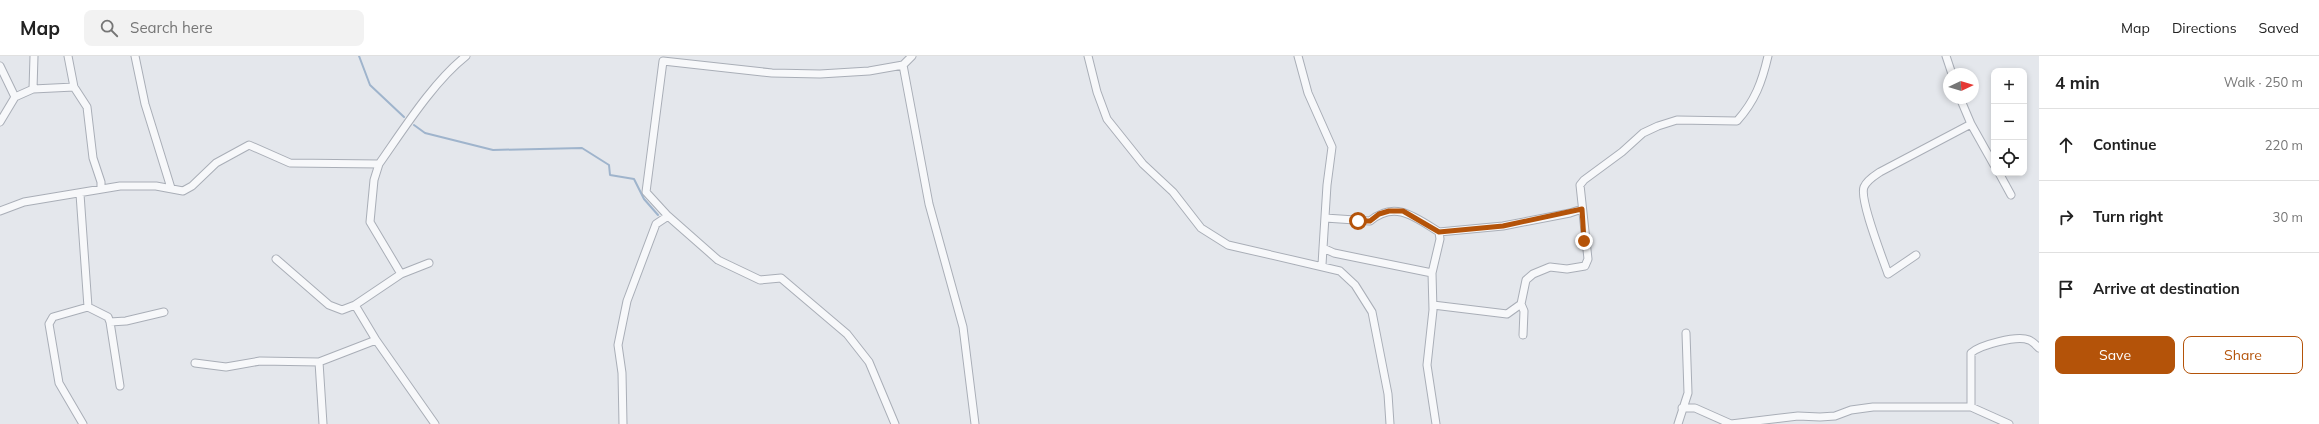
<!DOCTYPE html>
<html lang="en">
<head>
<meta charset="utf-8">
<style>
  :root { --surface:#fff; --page:#f2f2f2; --text:#222; --muted:#767676; --line:#e0e0e0; --accent:#b45309 }
  body { margin:0; font-family:Mulish,sans-serif; background:var(--page); color:var(--text) }
  .controls { position:absolute; right:12px; top:12px; display:grid; overflow:hidden; border-radius:8px; box-shadow:0 2px 6px #0003 }
  .controls button { width:36px; height:36px; display:grid; place-items:center; padding:0; border:0; border-bottom:1px solid var(--line); background:var(--surface); color:var(--text); font:20px sans-serif }
  .compass { position:absolute; left:1943px; top:12px; width:36px; height:36px; border-radius:50%; background:var(--surface); box-shadow:0 2px 6px #0003; rotate:86deg }
  .stop { position:absolute; width:12px; height:12px; margin:-9px; border:3px solid #b45309; border-radius:50%; background:#fff }
  .stop.end { background:#b45309; border-color:#fff; box-shadow:0 1px 4px #0008 }
  .list { margin:0; padding:0; list-style:none }
  h2 { display:flex; justify-content:space-between; align-items:center; height:52px; margin:0; padding:0 16px; font-size:17px }
  h2 small { font-size:13px; font-weight:400; color:var(--muted) }
  .list li { display:grid; grid-template-columns:26px 1fr auto; gap:12px; align-items:center; box-sizing:border-box; height:72px; padding:0 16px; border-top:1px solid var(--line) }
  .list b { display:block; font-size:15px; white-space:nowrap }
  .list em { font-size:13px; font-style:normal; color:var(--muted) }
  .actions { display:flex; gap:8px; padding:12px 16px }
  .actions a { flex:1; padding:9px 0; border:1px solid var(--accent); border-radius:8px; text-align:center; font-size:14px; color:var(--accent) }
  .actions .main { background:var(--accent); color:#fff }
  .icon { flex:none; width:22px; height:22px; fill:none; stroke:currentColor; stroke-width:2; stroke-linecap:round; stroke-linejoin:round }
  .map { position:relative; flex:none; width:2039px; height:368px; overflow:hidden }
  header { display:flex; align-items:center; gap:24px; box-sizing:border-box; height:56px; padding:0 20px; background:var(--surface); border-bottom:1px solid var(--line) }
  header strong { font-size:19px }
  nav { display:flex; gap:22px; margin-inline-start:auto; font-size:14px }
  .search { width:280px; height:36px; background:var(--page); display:flex; align-items:center; gap:10px; box-sizing:border-box; padding:0 14px; border-radius:8px; color:var(--muted); font-size:15px }
  main { display:flex }
  aside { flex:1; background:var(--surface) }
  .map>svg:first-child { display:block }
  .lines { fill:none; stroke-linecap:round; stroke-linejoin:round }
  .stream { stroke:#9fb4cc; stroke-width:2 }
  .street-casing { stroke:#a9aeb7; stroke-width:9 }
  .street { stroke:#f7f8fa; stroke-width:7 }
  .route { stroke:#b45309; stroke-width:5 }
</style>
</head>
<body>
<header>
<strong>Map</strong>
<div class="search"><svg class="icon" aria-label="search" viewBox="0 0 24 24"><circle cx="10" cy="10" r="6"/><path d="M15 15l6 6"/></svg>Search here</div>
<nav><a>Map</a><a>Directions</a><a>Saved</a></nav>
</header>
<main>
<div class="map">
<svg width="2039" height="368" viewBox="0 0 2039 368">
  <rect width="100%" height="100%" fill="#e4e7ec"/>
  <g class="lines">
    <path class="stream" d="M359,0L370,29L404,61
      M414,69L425,77L493,94L582,92L609,109L610,119L634,123L644,143L658,159"/>
    <defs>
      <path id="street" d="M68,0L74,31
        M135,0L145,48L171,132
        M912,0L903,9L906,25L929,148L963,271L975,368
        M1088,0L1097,36L1107,63L1143,108L1173,136L1201,172L1228,189L1340,215L1355,229L1372,256L1388,338L1390,368
        M1298,0L1308,37L1332,91L1327,129L1323,192L1334,197L1432,217L1433,254L1427,309L1436,368
        M1946,0L1952,18
        M0,10L15,41
        M33,33L34,0
        M1960,42L1971,68L1994,109
        M0,66L15,41L33,33L74,31L87,51L93,102L101,126V133
        M379,108L374,124L370,166L401,218L355,249L376,284L435,368
        M1999,117L2011,139
        M80,138L88,251L108,261L110,266L120,330
        M0,155L24,146L120,130H156L183,135L192,130L216,107L249,89L290,107L379,108C403,74 433,26 466,0
        M668,160L718,204L760,224L781,222L847,278L869,306L895,368
        M1325,162L1370,165C1395,144 1415,161 1439,176L1440,183L1432,217
        M1439,176L1503,170L1570,157L1582,153
        M1916,199L1888,218C1883,203 1859,143 1864,131C1867,124 1874,120 1880,116L1971,68
        M276,203L329,249L342,254L355,249
        M1322,209L1323,192
        M401,218L429,207
        M1521,248L1524,255L1523,279
        M1433,249L1507,258L1521,248L1526,224L1533,218L1550,211L1567,213L1585,210L1588,203L1580,129L1584,124L1622,96L1643,77L1658,70L1677,64L1737,65C1755,45 1762,26 1768,0
        M110,266L126,265L164,256
        M195,307L226,311L260,305L319,306
        M1682,352H1695L1731,368
        M83,368L59,327L49,268L53,261L88,251
        M323,368L319,306L376,284
        M623,368L622,317L618,289L627,245L656,168L668,160L646,136L663,5L772,17L820,18L869,15L903,9
        M1678,368L1688,337L1686,277
        M1731,368L1798,360L1820,361L1835,360L1851,354L1873,351H1971
        M2009,368L1971,351V297C1980,289 2017,279 2029,284C2032,285 2036,289 2039,292"/>
    </defs>
    <use href="#street" class="street-casing"/>
    <use href="#street" class="street"/>
  </g>
  <g class="lines">
    <path class="route" d="M1358,165H1370L1379,158L1389,155H1403L1439,176L1503,170L1582,153L1584,185"/>
  </g>
</svg>
<div class="controls">
<button>+</button>
<button>−</button>
<button><svg class="icon" aria-label="locate" viewBox="0 0 24 24"><circle cx="12" cy="12" r="6"/><path d="M12 2v4M12 18v4M2 12h4M18 12h4"/></svg></button>
</div>
<svg class="compass" viewBox="-18 -18 36 36"><path d="M0-13l5 13h-10z" fill="#e53935"/><path d="M0 13l5-13h-10z" fill="#767676"/></svg>
<div class="stop" style="left:1358px;top:165px"></div>
<div class="stop end" style="left:1584px;top:185px"></div>
</div>
<aside>
<h2>4 min<small>Walk · 250 m</small></h2>
<ul class="list">
<li><svg class="icon" aria-label="ahead" viewBox="0 0 24 24"><path d="M12 20V5M6 11l6-6 6 6"/></svg><div><b>Continue</b></div><em>220 m</em></li>
<li><svg class="icon" aria-label="right" viewBox="0 0 24 24"><path d="M7 20v-9h11M14 6l5 5-5 5"/></svg><div><b>Turn right</b></div><em>30 m</em></li>
<li><svg class="icon" aria-label="arrive" viewBox="0 0 24 24"><path d="M6 21V4h12l-3 4 3 4H6"/></svg><div><b>Arrive at destination</b></div></li>
</ul>
<div class="actions"><a class="main">Save</a><a>Share</a></div>
</aside>
</main>
</body>
</html>
